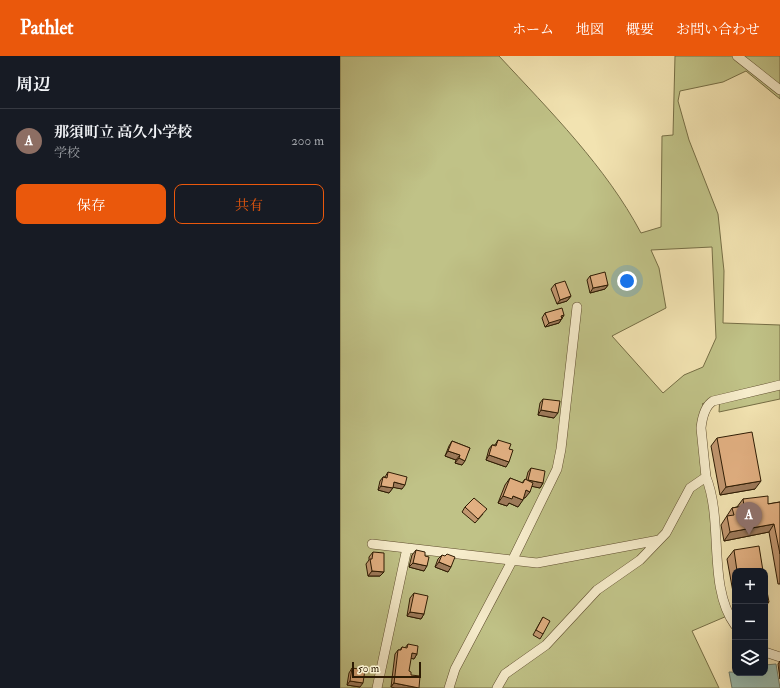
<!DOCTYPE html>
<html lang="ja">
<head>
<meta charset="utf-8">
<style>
  :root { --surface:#171b24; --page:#242831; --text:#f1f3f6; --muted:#9ea1a6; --line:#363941; --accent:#ea580c }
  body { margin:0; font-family:"IM FELL Double Pica","Noto Serif JP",serif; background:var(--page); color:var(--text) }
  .controls { position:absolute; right:12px; bottom:12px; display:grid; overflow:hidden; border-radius:8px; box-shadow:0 4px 16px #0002 }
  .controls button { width:36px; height:36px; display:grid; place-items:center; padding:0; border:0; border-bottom:1px solid var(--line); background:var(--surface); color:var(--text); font:20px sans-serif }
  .scale { position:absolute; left:12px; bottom:10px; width:69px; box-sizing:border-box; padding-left:4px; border:2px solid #2d1b03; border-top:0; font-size:11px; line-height:14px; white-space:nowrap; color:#2d1b03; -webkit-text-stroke:3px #f7edcc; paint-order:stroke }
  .you { position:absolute; left:287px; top:225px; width:14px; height:14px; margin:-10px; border:3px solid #fff; border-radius:50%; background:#1a73e8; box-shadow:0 0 0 6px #1a73e833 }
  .badge { display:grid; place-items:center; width:26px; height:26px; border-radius:50%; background:var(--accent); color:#fff; font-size:13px; font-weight:700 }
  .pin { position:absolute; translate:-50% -33px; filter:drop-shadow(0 1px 2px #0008) }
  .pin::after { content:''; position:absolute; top:21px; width:14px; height:12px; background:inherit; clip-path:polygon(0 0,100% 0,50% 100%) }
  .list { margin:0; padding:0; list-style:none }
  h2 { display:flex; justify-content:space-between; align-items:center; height:52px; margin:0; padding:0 16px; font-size:17px }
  h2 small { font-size:13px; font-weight:400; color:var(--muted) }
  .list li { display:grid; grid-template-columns:26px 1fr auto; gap:12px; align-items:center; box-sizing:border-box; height:64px; padding:0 16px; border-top:1px solid var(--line) }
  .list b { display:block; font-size:15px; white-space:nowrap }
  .list p { margin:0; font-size:13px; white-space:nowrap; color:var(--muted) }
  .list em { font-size:13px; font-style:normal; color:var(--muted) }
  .actions { display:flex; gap:8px; padding:12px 16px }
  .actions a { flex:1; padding:9px 0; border:1px solid var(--accent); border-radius:8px; text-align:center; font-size:14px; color:var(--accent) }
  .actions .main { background:var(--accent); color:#fff }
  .icon { flex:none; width:22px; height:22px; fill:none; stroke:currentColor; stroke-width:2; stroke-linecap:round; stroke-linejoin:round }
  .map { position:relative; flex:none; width:440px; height:632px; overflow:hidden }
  header { display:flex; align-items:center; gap:24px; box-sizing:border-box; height:56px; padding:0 20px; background:var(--accent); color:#fff }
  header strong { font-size:19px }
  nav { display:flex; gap:22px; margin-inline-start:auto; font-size:14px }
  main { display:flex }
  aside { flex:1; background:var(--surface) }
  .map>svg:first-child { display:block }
  .green { fill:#c0c287; stroke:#766e45; fill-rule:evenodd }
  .water { fill:#9cbeb0; stroke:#707d6b }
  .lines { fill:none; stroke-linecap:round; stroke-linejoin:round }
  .minor-casing { stroke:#5e4d2e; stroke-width:10 }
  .minor { stroke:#f7edcc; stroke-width:9 }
  .wall { fill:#c29770; stroke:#2d1b03 }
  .shaded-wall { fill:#9e7b5b; stroke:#2d1b03 }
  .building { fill:#e2b082; stroke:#2d1b03 }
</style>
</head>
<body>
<header>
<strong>Pathlet</strong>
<nav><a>ホーム</a><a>地図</a><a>概要</a><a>お問い合わせ</a></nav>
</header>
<main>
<aside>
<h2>周辺<small></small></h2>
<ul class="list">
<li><span class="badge" style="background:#8d6e63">A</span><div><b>那須町立 高久小学校</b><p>学校</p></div><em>200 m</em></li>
</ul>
<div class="actions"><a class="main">保存</a><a>共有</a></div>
</aside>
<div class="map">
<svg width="440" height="632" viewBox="0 0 440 632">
  <rect width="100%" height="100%" fill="#f2e3b1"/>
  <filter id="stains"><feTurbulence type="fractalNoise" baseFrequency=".005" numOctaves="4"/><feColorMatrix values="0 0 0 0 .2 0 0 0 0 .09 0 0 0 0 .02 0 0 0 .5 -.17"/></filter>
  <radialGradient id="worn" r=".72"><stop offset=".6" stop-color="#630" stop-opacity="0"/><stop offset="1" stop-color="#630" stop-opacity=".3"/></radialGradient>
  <path class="green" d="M0,0H159C210,55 266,111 301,177L321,171L322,80L333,79L335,0H440V43L406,15L383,26L340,35L338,45L349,84L378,158L384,215L383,267L440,269V343L379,356L380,340L362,348L370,352L364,369L387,560L352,575L379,632H0ZM372,191L376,282L363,311L344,319L323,337L272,280L326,252L319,212L311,194Z"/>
  <path class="water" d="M436,608L440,632H392L389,616L425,617V609Z"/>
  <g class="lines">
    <defs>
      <path id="minor" d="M397,0L440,34
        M366,421C384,466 367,530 395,569
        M32,488L197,507L319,484
        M425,596L440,601
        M37,632L67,492
        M109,632L115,613L173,503L217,413L221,393L237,251
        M157,632L165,618L206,589L257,534L300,504L326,477L350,432L366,421L361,372C362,363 365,350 373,345L440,329"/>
    </defs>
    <use href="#minor" class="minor-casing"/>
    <use href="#minor" class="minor"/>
  </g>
  <path class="wall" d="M250,220L268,229L265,233L250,237L247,224Z
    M215,228L231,240L227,245L217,248L211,233Z
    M205,257L224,259L219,267L205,271L202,262Z
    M203,343L214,362L198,359L200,347Z
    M377,382L415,433L380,439L371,390Z
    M158,384L169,393L166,411L146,404L149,393L152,389H155Z
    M112,385L130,392L122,409L115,407L116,404L105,400L109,390Z
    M191,412L203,427L200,432L192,430L185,442H183L178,451L169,447L167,450L158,447L165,429L170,422L182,427L185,423L186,424L188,416Z
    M48,416L62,433L53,431L49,437L38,434L40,425L43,421H45Z
    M403,443L428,448L440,446V528H438L429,476L384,485L381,469L392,452L397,451Z
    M125,451L143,458L135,467L122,456Z
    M76,494L85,500L84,515L69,511L72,499Z
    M394,494L423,515H395V547L387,503Z
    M33,496L40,520H28L26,508L29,504V501Z
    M102,499L108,516L95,511L98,503Z
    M74,537L84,558L81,563L67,560L70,542Z
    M203,561V578L200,583L193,579Z
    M68,588L77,598L74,603L71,602L51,631L55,598L58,594H60L62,591L65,592Z
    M440,605V623L438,608Z
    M12,612L20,631L7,629L9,617Z"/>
  <path class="shaded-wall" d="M268,229L265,233L250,237L253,232Z
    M231,240L227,245L217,248L220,244Z
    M224,259L219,267L205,271L209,267L221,260Z
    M201,354L218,357L214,362L198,359Z
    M108,395L120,399L116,404L105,400Z
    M149,399L169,406L166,411L146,404Z
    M119,402L125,405L122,409L115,407Z
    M188,424L203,427L200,432L185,429Z
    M421,425L415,433L380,439L386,431Z
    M54,426L65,429L62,433L51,431Z
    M41,430L53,432L49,437L38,434Z
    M186,434L190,436L185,442L181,441Z
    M163,440H173L183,444L178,451L169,447L167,450L158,447Z
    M434,468L429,476L384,485L390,476Z
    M99,506L111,511L108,516L95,511Z
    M73,507L87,510L84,515L69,511Z
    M32,515L44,516L40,520H28Z
    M425,546H429L425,551Z
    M70,556L84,558L81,563L67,560Z
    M72,597L77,598L74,603L69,602Z
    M10,625L23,627L20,631L7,629Z
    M54,627L79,632H55L51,631Z"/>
  <path class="building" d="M265,216L268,229L253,232L250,220Z
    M225,225L231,240L220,244L215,228Z
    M222,252L224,259L221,260L222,263L209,267L205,257Z
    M203,343L220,345L218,357L201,354Z
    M412,376L421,425L386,431L377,382Z
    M158,384L171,388L169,393L173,394L169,406L149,399L152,389L156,390Z
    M112,385L130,392L125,405L119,402L120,399L108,395Z
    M191,412L205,415L203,427L188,424Z
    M48,416L67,421L65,429L54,426L53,432L41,430L43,421L47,422Z
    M170,422L183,427L185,423L193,427L190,436L186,434L183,444L173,440L172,443L163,440Z
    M428,440V448L440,446V498L434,468L390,476L387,460L394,459L392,452L404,450L403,443Z
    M134,442L147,453L138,463L125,451Z
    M419,490L423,515H397L394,494Z
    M76,494L85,496V500L89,501L87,510L73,507Z
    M33,496L44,497V516L32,515L30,503H32Z
    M107,498L115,501L111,511L99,506L102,499L105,500Z
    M425,525L429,546H425Z
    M74,537L88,540L84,558L70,556Z
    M203,561L210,565L203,578L196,574Z
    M68,588L78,590L77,598L72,597L69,615L71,616V619L80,620L79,632L54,627L58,594H61L62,591L67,592Z
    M12,612L25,614L23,627L10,625Z"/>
  <rect width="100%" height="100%" filter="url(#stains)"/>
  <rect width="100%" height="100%" fill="url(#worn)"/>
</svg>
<div class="controls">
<button>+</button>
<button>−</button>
<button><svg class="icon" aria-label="layers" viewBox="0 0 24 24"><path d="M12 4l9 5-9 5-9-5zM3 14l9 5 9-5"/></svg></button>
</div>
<div class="scale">50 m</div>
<div class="you"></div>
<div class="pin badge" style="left:409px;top:479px;background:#8d6e63">A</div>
</div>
</main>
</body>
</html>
